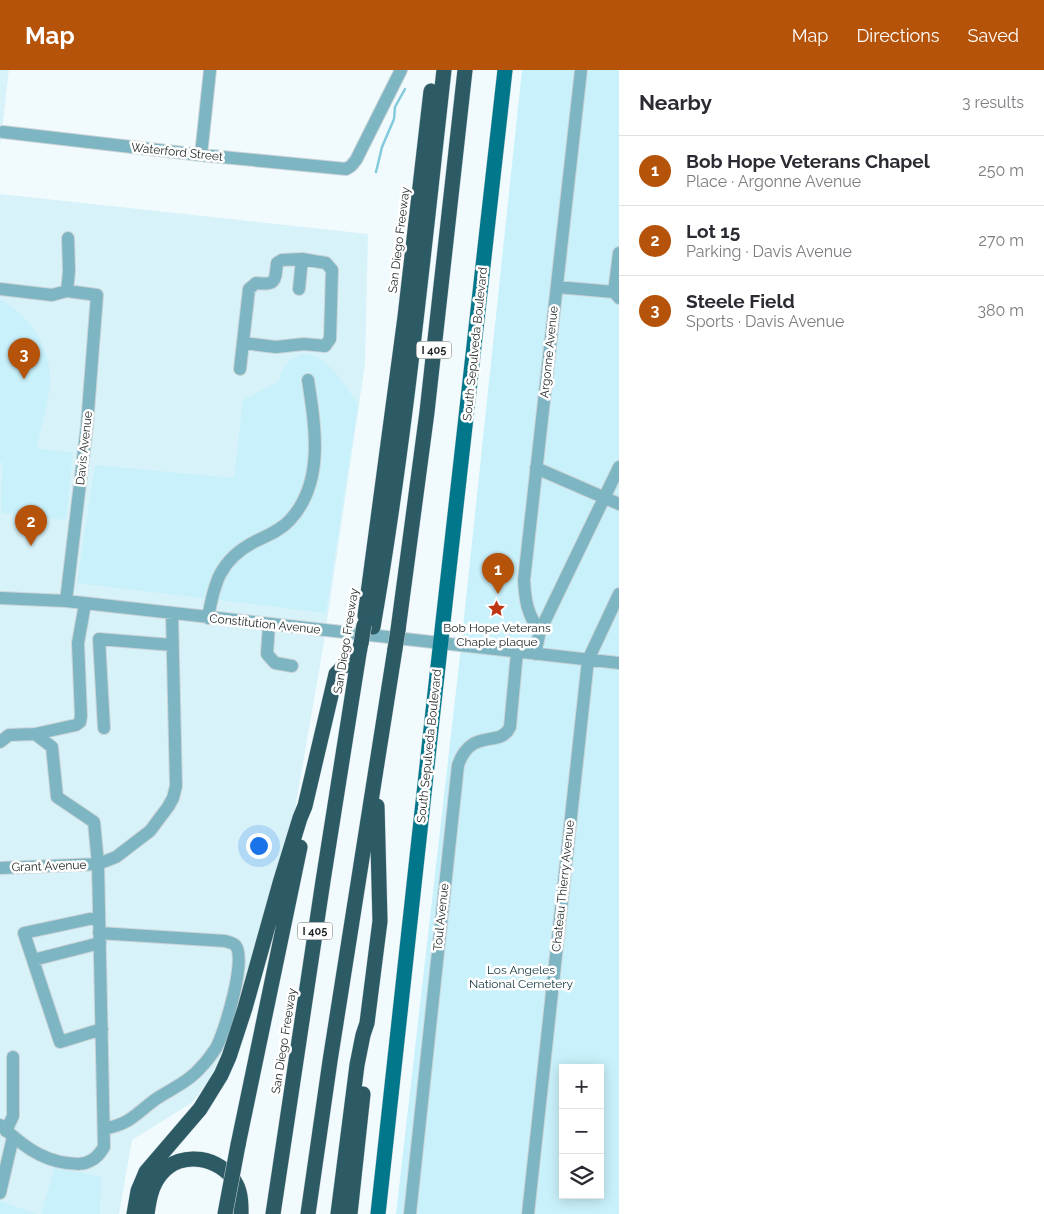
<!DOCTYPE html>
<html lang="en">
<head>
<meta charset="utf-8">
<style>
  :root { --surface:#fff; --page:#f7f7f7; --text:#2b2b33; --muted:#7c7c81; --line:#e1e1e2; --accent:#b45309 }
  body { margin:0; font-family:Raleway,sans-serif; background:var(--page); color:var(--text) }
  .controls { position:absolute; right:15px; bottom:15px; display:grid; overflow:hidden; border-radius:0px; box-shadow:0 2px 12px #0003 }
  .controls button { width:45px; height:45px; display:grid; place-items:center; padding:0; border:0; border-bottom:1px solid var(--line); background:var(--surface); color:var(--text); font:25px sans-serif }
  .you { position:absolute; left:258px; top:775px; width:18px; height:18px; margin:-12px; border:4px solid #fff; border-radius:50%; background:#1a73e8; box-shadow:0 0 0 8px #1a73e833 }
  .badge { display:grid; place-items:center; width:32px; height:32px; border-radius:50%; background:var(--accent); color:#fff; font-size:16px; font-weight:700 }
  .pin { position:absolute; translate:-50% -41px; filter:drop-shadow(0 1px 2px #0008) }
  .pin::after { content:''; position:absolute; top:26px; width:18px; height:15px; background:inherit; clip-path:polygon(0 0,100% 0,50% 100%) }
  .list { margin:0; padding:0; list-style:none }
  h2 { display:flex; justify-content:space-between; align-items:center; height:65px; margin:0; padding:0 20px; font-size:21px }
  h2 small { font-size:16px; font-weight:400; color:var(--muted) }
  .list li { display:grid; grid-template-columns:32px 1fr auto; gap:15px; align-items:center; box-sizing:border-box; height:70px; padding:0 20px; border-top:1px solid var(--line) }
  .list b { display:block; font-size:19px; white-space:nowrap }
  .list p { margin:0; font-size:16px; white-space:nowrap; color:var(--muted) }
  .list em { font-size:16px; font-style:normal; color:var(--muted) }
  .icon { flex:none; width:28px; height:28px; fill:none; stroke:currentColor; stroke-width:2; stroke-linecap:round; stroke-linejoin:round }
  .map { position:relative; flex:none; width:619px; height:1144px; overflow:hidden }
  header { display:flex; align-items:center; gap:30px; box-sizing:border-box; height:70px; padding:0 25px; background:var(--accent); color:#fff }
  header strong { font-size:24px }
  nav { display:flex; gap:28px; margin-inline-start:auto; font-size:18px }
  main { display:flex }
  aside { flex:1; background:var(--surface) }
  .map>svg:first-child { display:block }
  .built { fill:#d7f2f8 }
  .green { fill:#c9f1fb; fill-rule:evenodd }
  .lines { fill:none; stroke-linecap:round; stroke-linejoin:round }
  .stream { stroke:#82cadc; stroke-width:2.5 }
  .minor-casing { stroke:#cbd4d7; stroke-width:14 }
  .major-casing { stroke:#cbd4d7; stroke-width:16 }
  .highway-casing { stroke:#cbd4d7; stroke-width:16 }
  .minor { stroke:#7db5c3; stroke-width:12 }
  .major { stroke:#00778b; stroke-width:15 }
  .highway { stroke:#2c5b66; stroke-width:15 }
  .highway-bridge-casing { stroke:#cbd4d7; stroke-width:16; stroke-linecap:butt }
  .highway-bridge { stroke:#2c5b66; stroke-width:15 }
  .labels { text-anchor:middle; stroke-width:5; stroke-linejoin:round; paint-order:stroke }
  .shield { fill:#fff; stroke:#626666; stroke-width:1 }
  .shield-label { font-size:11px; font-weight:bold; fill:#1e2425 }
  .street-label { font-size:12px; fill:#1e2425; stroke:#fff }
  .poi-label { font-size:12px; fill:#1e2425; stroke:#fff }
  .park-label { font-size:12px; fill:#13373f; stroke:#fff }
</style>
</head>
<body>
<header>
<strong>Map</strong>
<nav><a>Map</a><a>Directions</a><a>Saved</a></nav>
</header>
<main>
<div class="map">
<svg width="619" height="1144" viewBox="0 0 619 1144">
  <rect width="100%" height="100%" fill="#f1fbfe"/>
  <path class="built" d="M0,0H9L0,77Z
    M0,124L368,164L365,294L323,578L295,739L235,948L224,979L210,1008L193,1032L132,1070L119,1144H0Z"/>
  <path class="green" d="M522,0H619V1144H396L459,595ZM563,998H600V1125H563Z
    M0,229C31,247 52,278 50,315C48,335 41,356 37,376L42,379L73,383L66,450L2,443C0,433 2,405 3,393L0,392Z
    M303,284C329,285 344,315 358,334L326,543L77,513L95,395L234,408L243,330L279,311C283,295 287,290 303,284Z
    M55,1097L101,1107L100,1144H41Z
    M0,1131L36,1144H0Z"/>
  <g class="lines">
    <path class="stream" d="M376,102L382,77L394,49L395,37L405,19"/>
    <defs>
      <path id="minor" d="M3,62L201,85L346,99L351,96L356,90L401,0
        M201,85L210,0
        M557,217L614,222L619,228
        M0,219L52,225L67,221L97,225L87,355L66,531
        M67,221L69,201L68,168
        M614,222L619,183
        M243,273L276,277L304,274L325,276L330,269L332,200L326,193L302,189
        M240,299L249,219L256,213C276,215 275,212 277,193L282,190L302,189L299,219
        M536,398L619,434
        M0,528L66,531L619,593
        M208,548C214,513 220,490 254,472C266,466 280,461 290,450C325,412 315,356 308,310
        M269,554L267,584L275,593L292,596
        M540,561C527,545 525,529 524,510L581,0
        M535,584L540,561L619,397
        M104,658L99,569L172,575
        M0,672L9,665L35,664L76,655L80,652L81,646L78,573L85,534
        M0,798L98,794L116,787L150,761L168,737L173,728L176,716L172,544
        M99,847L24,863L60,972L102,959
        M99,863L225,871C228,872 233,873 235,875C248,887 224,964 216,978C212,984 207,991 202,996C190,1011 171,1019 156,1029C134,1045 132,1053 104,1059
        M33,890L100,873
        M0,1055C20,1073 40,1090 67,1093C76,1094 83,1095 90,1091C97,1088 100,1083 104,1077L98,794L94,752L57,727L52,677L35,664
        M6,1061L13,1046V987
        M0,1123L13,1067
        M410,1144L458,695C472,656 500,679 510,657L517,582
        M528,1144L588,590L619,524"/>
      <path id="major" d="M378,1144L434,632L505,0"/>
      <path id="highway" d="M365,546L405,247L431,21
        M373,557C405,373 423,186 444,0
        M398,560L427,342L465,0
        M238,1075L300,777
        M134,1144L138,1121L146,1102L200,1039L221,1005L229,987L245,938L280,813L300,748L305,736L336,604L360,579
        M147,1144C149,1130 151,1116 161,1104C181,1079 222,1087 236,1114C241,1123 241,1134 241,1144
        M273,1144L323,811L360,577
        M308,1144L330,991L395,579
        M338,1144L357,995L363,965L367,953L380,851L377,736
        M350,1144L363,1024"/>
    </defs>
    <use href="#minor" class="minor-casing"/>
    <use href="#major" class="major-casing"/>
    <use href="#highway" class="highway-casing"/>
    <use href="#minor" class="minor"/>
    <use href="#major" class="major"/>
    <use href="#highway" class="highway"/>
    <defs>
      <path id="highway-bridge" d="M361,574L364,555
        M395,579L398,560
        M225,1144L238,1075"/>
    </defs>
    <use href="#highway-bridge" class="highway-bridge-casing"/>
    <use href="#highway-bridge" class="highway-bridge"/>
  </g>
  <defs>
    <symbol id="sight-bare" viewBox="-9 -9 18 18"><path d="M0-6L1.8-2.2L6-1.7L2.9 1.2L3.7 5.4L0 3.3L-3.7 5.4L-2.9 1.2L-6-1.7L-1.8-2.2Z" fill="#be3511" stroke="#fff" stroke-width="2.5" paint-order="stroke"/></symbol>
  </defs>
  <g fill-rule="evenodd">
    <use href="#sight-bare" x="484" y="526" width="25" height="25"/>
  </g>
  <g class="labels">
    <g class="shield">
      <rect x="416.5" y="271.5" width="35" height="17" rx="4"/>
      <rect x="297.5" y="852.5" width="35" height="17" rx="4"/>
    </g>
    <g class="shield-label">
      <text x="434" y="284">I 405</text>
      <text x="315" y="865">I 405</text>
    </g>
    <g class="street-label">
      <text transform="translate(177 82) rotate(6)" y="4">Waterford Street</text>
      <text transform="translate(399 170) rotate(-83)" y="4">San Diego Freeway</text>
      <text transform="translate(475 274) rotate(-84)" y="4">South Sepulveda Boulevard</text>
      <text transform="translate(549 282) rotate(-84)" y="4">Argonne Avenue</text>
      <text transform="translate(84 378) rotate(-84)" y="4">Davis Avenue</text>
      <text transform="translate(265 554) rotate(6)" y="4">Constitution Avenue</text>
      <text transform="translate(346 571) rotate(-81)" y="4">San Diego Freeway</text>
      <text transform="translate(429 676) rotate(-84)" y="4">South Sepulveda Boulevard</text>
      <text transform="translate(49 796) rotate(-2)" y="4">Grant Avenue</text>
      <text transform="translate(563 816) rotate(-84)" y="4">Chateau Thierry Avenue</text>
      <text transform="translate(441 847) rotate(-84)" y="4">Toul Avenue</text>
      <text transform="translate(284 971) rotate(-81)" y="4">San Diego Freeway</text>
    </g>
    <g class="poi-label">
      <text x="497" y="562">Bob Hope Veterans<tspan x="497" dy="14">Chaple plaque</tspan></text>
    </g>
    <g class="park-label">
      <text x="521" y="904">Los Angeles<tspan x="521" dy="14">National Cemetery</tspan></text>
    </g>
  </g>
</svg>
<div class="controls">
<button>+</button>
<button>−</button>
<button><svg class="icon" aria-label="layers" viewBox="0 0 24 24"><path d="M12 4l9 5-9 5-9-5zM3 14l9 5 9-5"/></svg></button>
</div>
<div class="you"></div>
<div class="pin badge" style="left:498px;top:524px">1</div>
<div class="pin badge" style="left:31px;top:476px">2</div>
<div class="pin badge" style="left:24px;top:309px">3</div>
</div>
<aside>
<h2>Nearby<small>3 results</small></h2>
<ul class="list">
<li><span class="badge">1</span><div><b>Bob Hope Veterans Chapel</b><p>Place · Argonne Avenue</p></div><em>250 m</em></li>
<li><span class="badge">2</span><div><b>Lot 15</b><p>Parking · Davis Avenue</p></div><em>270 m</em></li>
<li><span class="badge">3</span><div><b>Steele Field</b><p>Sports · Davis Avenue</p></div><em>380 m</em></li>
</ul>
</aside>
</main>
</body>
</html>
